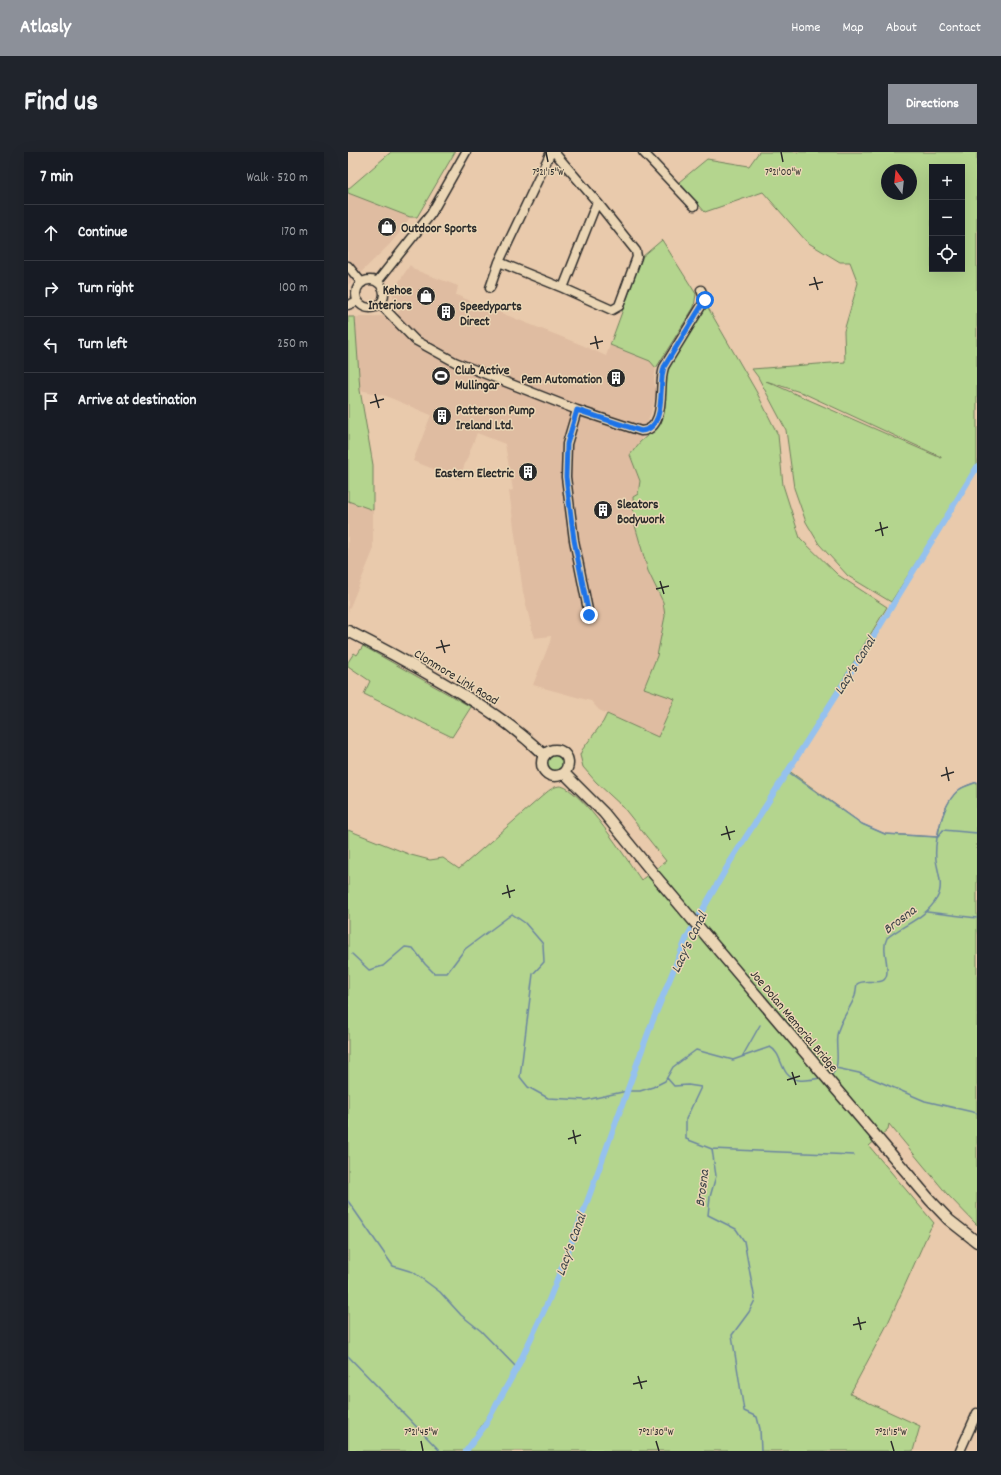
<!DOCTYPE html>
<html lang="en">
<head>
<meta charset="utf-8">
<style>
  :root { --surface:#171b24; --page:#20242c; --text:#f1f3f6; --muted:#9ea1a6; --line:#363941; --accent:#8c9099 }
  body { margin:0; font-family:Dekko,sans-serif; background:var(--page); color:var(--text) }
  .controls { position:absolute; right:12px; top:12px; display:grid; overflow:hidden; border-radius:0px; box-shadow:0 4px 16px #0002 }
  .controls button { width:36px; height:36px; display:grid; place-items:center; padding:0; border:0; border-bottom:1px solid var(--line); background:var(--surface); color:var(--text); font:20px sans-serif }
  .compass { position:absolute; left:533px; top:12px; width:36px; height:36px; border-radius:50%; background:var(--surface); box-shadow:0 4px 16px #0002; rotate:345deg }
  .stop { position:absolute; width:12px; height:12px; margin:-9px; border:3px solid #1a73e8; border-radius:50%; background:#fff }
  .stop.end { background:#1a73e8; border-color:#fff; box-shadow:0 1px 4px #0008 }
  .list { margin:0; padding:0; list-style:none }
  h2 { display:flex; justify-content:space-between; align-items:center; height:52px; margin:0; padding:0 16px; font-size:17px }
  h2 small { font-size:13px; font-weight:400; color:var(--muted) }
  .list li { display:grid; grid-template-columns:26px 1fr auto; gap:12px; align-items:center; box-sizing:border-box; height:56px; padding:0 16px; border-top:1px solid var(--line) }
  .list b { display:block; font-size:15px; white-space:nowrap }
  .list em { font-size:13px; font-style:normal; color:var(--muted) }
  .icon { flex:none; width:22px; height:22px; fill:none; stroke:currentColor; stroke-width:2; stroke-linecap:round; stroke-linejoin:round }
  .map { position:relative; flex:none; width:629px; height:1299px; overflow:hidden; border-radius:0px }
  header { display:flex; align-items:center; gap:24px; box-sizing:border-box; height:56px; padding:0 20px; background:var(--accent); color:#fff }
  header strong { font-size:19px }
  nav { display:flex; gap:22px; margin-inline-start:auto; font-size:14px }
  .intro { display:flex; align-items:center; justify-content:space-between; box-sizing:border-box; height:96px; padding:0 24px }
  h1 { margin:0; font-size:28px }
  .button { padding:10px 18px; border-radius:0px; background:var(--accent); color:#fff; font-size:14px; font-weight:700 }
  main { display:flex; gap:24px; padding:0 24px }
  aside { flex:1; background:var(--surface); border-radius:0px; box-shadow:0 4px 16px #0002 }
  .map>svg:first-child { display:block }
  .built { fill:#dfbca1 }
  .green { fill:#b4d58e; stroke:#70805c; fill-rule:evenodd }
  .lines { fill:none; stroke-linecap:round; stroke-linejoin:round }
  .stream { stroke:#6b85a0; stroke-width:1.5 }
  .canal { stroke:#95c1ee; stroke-width:6 }
  .minor-casing { stroke:#2b2b2b; stroke-width:11 }
  .major-casing { stroke:#2b2b2b; stroke-width:13 }
  .minor { stroke:#ebd6b5; stroke-width:8 }
  .major { stroke:#ebd6b5; stroke-width:10 }
  .route { stroke:#1a73e8; stroke-width:5 }
  .ticks { fill:none; stroke:#2b2b2b; stroke-width:1.5 }
  .labels { text-anchor:middle; stroke-width:3; stroke-linejoin:round; paint-order:stroke }
  .poi-label { font-size:13px; font-weight:bold; fill:#2b2b2b; stroke:#ebd6b5; text-anchor:start }
  .street-label { font-size:13px; fill:#2b2b2b; stroke:#ebd6b5 }
  .water-label { font-size:14px; font-style:italic; fill:#3b4248; stroke:#ebd6b5 }
  .ticks-label { font-size:10px; text-anchor:middle; fill:#2b2b2b; stroke:#ebd6b5; stroke-width:3; stroke-linejoin:round; paint-order:stroke }
</style>
</head>
<body>
<header>
<strong>Atlasly</strong>
<nav><a>Home</a><a>Map</a><a>About</a><a>Contact</a></nav>
</header>
<div class="intro"><h1>Find us</h1><a class="button">Directions</a></div>
<main>
<aside>
<h2>7 min<small>Walk · 520 m</small></h2>
<ul class="list">
<li><svg class="icon" aria-label="ahead" viewBox="0 0 24 24"><path d="M12 20V5M6 11l6-6 6 6"/></svg><div><b>Continue</b></div><em>170 m</em></li>
<li><svg class="icon" aria-label="right" viewBox="0 0 24 24"><path d="M7 20v-9h11M14 6l5 5-5 5"/></svg><div><b>Turn right</b></div><em>100 m</em></li>
<li><svg class="icon" aria-label="left" viewBox="0 0 24 24"><path d="M17 20v-9H6M10 6l-5 5 5 5"/></svg><div><b>Turn left</b></div><em>250 m</em></li>
<li><svg class="icon" aria-label="arrive" viewBox="0 0 24 24"><path d="M6 21V4h12l-3 4 3 4H6"/></svg><div><b>Arrive at destination</b></div></li>
</ul>
</aside>
<div class="map">
<svg width="629" height="1299" viewBox="0 0 629 1299">
  <rect width="100%" height="100%" fill="#e9caac"/>
  <filter id="ink" filterUnits="userSpaceOnUse"><feTurbulence type="fractalNoise" baseFrequency=".025" numOctaves="2"/><feDisplacementMap in="SourceGraphic" scale="8" xChannelSelector="R" yChannelSelector="G"/><feConvolveMatrix kernelMatrix="1 2 1 2 8 2 1 2 1" color-interpolation-filters="sRGB"/></filter>
  <g filter="url(#ink)">
    <path class="built" d="M0,41L62,65L53,79L41,93L0,133Z
      M62,113L67,118L110,134L108,143L234,193L258,204L262,193L302,209L308,216L306,227L308,242L303,261L292,290L282,303L292,329L286,370L300,419L315,450L318,462L309,504L296,536L327,546L310,585L251,558L243,549L185,533L202,490L203,484L186,486L175,440L161,339L165,338L157,292L129,281L111,327L65,309L83,263L38,244L12,238L7,165L35,164L44,172L52,158L46,148L44,140Z
      M0,349L25,358V399L0,460Z"/>
    <path class="green" d="M43,0H107L69,65H62L0,41V37Z
      M411,0H629V315L543,450L500,424L471,392L458,370L446,336L438,278L410,225L404,217L497,210L496,179L510,131L502,110H492L459,90L415,40L357,60L331,30L359,7L401,14ZM584,15H614V117H584ZM539,18H563V42H539ZM418,229L455,241L593,305V306Z
      M314,88L348,142L346,155L308,216L302,209L262,193L294,105Z
      M359,154L408,239L430,283L435,333L452,386L490,423L539,455L440,618L514,672L537,682L590,685C592,668 598,648 612,637C616,634 624,632 629,630V1073L599,1042L541,972L540,977L521,994L586,1071L582,1077L540,1171L502,1242L572,1274L565,1299H118L136,1275L155,1241L117,1299H0V678L63,703L82,708L95,706L111,717L199,640C203,637 207,634 213,634C234,638 280,709 293,728L318,709L275,655L248,630L235,615L232,603L234,598L255,570L259,562L310,585L327,547L296,536L309,504L317,464L315,450L300,419L286,370L285,345L290,342L292,329L282,303L292,290L307,277L313,266L317,246V225L328,202Z
      M0,165H7L12,238L25,313V358L0,349Z
      M15,494L123,555L104,585L16,542L22,529L0,514V510L6,501L9,503Z
      M197 612a9 9 0 1 1 18 0a9 9 0 1 1-18 0Z"/>
    <g class="lines">
      <path class="stream" d="M439,619L514,672L537,682L590,685L595,678L629,681
        M579,760L629,766
        M4,802L21,818L35,814L57,795L65,796L77,812L86,821H99L117,797L164,762L177,771L195,792L196,810L185,822L172,925L180,935L200,946L238,948L279,939H292L305,935L317,929L325,915L348,898L385,908L422,895C436,902 431,926 451,928C458,929 466,927 473,926
        M394,905L412,873
        M488,916L511,921L577,949L629,961
        M482,924C494,916 487,896 489,883C491,869 502,858 507,844C508,840 508,836 509,832C520,824 540,839 539,817C539,806 534,796 539,786C555,773 578,766 589,746C596,734 590,721 588,708C586,688 595,649 612,637C617,634 624,632 629,630
        M319,926L326,934L340,933L353,935L338,967V987L364,997L368,1024L362,1045L360,1063L388,1077L396,1089L407,1148L401,1160L384,1183L396,1259L409,1265L412,1277L413,1299
        M364,997L506,1003
        M0,1049L45,1114L65,1120L92,1140L113,1163L133,1179L169,1216
        M0,1204L92,1299"/>
      <path class="canal" d="M118,1299L136,1275L169,1216L201,1148L235,1061L303,873L339,785L382,710L530,477L629,315"/>
      <defs>
        <path id="minor" d="M203,0L151,110L215,136L264,158L271,154L289,105L288,99L249,50L206,0
          M295,0L346,54
          M0,114L14,131
          M8 142a14 14 0 1 1 28 0a14 14 0 1 1-28 0Z
          M29,130L83,62L118,0
          M142,136L151,110
          M215,136L249,50
          M32,152L67,188L107,210L229,258L293,279C316,278 312,244 314,227C314,223 315,219 316,215L357,148L353,138
          M0,153L10,149
          M229,258L219,292L218,325L226,388L241,463
          M612,1299L629,1261"/>
        <path id="major" d="M0,479C32,495 63,512 94,530C133,553 164,572 196,603
          M194 611a13 13 0 1 1 26 0a13 13 0 1 1-26 0Z
          M216,621L256,661L304,720L582,1048L601,1068L629,1090"/>
      </defs>
      <use href="#minor" class="minor-casing"/>
      <use href="#major" class="major-casing"/>
      <use href="#minor" class="minor"/>
      <use href="#major" class="major"/>
    </g>
  </g>
  <g class="lines" filter="url(#ink)">
    <path class="route" d="M241,463L226,388L218,325L219,292L229,258L293,279C316,277 312,244 314,227C314,223 315,219 316,215L357,148"/>
  </g>
  <path class="ticks" d="M198,0L200,10M433,0L435,10M466,125L470,138M461,133L475,130M247,184L250,197M242,192L255,189M27,242L31,256M22,251L36,247M532,370L535,384M527,379L540,375M312,429L316,442M308,437L321,434M93,488L97,501M88,496L102,493M598,615L601,629M593,624L606,620M378,674L382,688M373,683L387,679M159,733L162,746M154,742L167,738M444,920L448,933M439,928L452,924M225,978L228,992M220,987L233,983M510,1165L513,1178M505,1173L518,1170M290,1224L294,1237M285,1232L299,1229M73,1289L75,1299M308,1289L311,1299M543,1289L546,1299"/>
  <defs>
    <symbol id="shop-disc" viewBox="-11 -11 22 22"><circle r="9.5" fill="#2b2b2b" stroke="#ebd6b5"/><path d="M-5-2.5h2.3a2.7 3.5 0 0 1 5.4 0H5L5.5 6h-11ZM-1.5-2.5h3a1.5 2.3 0 0 0-3 0Z" fill="#fff"/></symbol>
    <symbol id="building-disc" viewBox="-11 -11 22 22"><circle r="9.5" fill="#2b2b2b" stroke="#ebd6b5"/><path d="M-4-6H4V6H1V3H-1V6H-4ZM-2.5-4.3h1.7v1.8h-1.7ZM.8-4.3h1.7v1.8H.8ZM-2.5-1h1.7V.8h-1.7ZM.8-1h1.7V.8H.8Z" fill="#fff"/></symbol>
    <symbol id="stadium-disc" viewBox="-11 -11 22 22"><circle r="9.5" fill="#2b2b2b" stroke="#ebd6b5"/><path d="M0-5a6.5 5 0 1 0 0 10a6.5 5 0 1 0 0-10ZM-3.5-1.8h7v3.6h-7Z" fill="#fff"/></symbol>
  </defs>
  <g fill-rule="evenodd">
    <use href="#shop-disc" x="28" y="64" width="22" height="22"/>
    <use href="#shop-disc" x="67" y="133" width="22" height="22"/>
    <use href="#building-disc" x="87" y="149" width="22" height="22"/>
    <use href="#stadium-disc" x="82" y="213" width="22" height="22"/>
    <use href="#building-disc" x="257" y="215" width="22" height="22"/>
    <use href="#building-disc" x="83" y="253" width="22" height="22"/>
    <use href="#building-disc" x="169" y="309" width="22" height="22"/>
    <use href="#building-disc" x="244" y="347" width="22" height="22"/>
  </g>
  <g class="labels">
    <g class="poi-label">
      <text x="53" y="80">Outdoor Sports</text>
      <text x="64" y="142" text-anchor="end">Kehoe<tspan x="64" dy="15">Interiors</tspan></text>
      <text x="112" y="158">Speedyparts<tspan x="112" dy="15">Direct</tspan></text>
      <text x="107" y="222">Club Active<tspan x="107" dy="15">Mullingar</tspan></text>
      <text x="254" y="231" text-anchor="end">Pem Automation</text>
      <text x="108" y="262">Patterson Pump<tspan x="108" dy="15">Ireland Ltd.</tspan></text>
      <text x="166" y="325" text-anchor="end">Eastern Electric</text>
      <text x="269" y="356">Sleators<tspan x="269" dy="15">Bodywork</tspan></text>
    </g>
    <g class="street-label">
      <text transform="translate(109 524) rotate(31)" y="5">Clonmore Link Road</text>
      <text transform="translate(447 868) rotate(50)" y="5">Joe Dolan Memorial Bridge</text>
    </g>
    <g class="water-label">
      <text transform="translate(506 513) rotate(-58)" y="5">Lacy's Canal</text>
      <text transform="translate(551 767) rotate(-37)" y="5">Brosna</text>
      <text transform="translate(340 790) rotate(-64)" y="5">Lacy's Canal</text>
      <text transform="translate(353 1036) rotate(-83)" y="5">Brosna</text>
      <text transform="translate(222 1092) rotate(-70)" y="5">Lacy's Canal</text>
    </g>
  </g>
  <g class="ticks-label">
    <text x="200" y="23">7°21'15"W</text>
    <text x="435" y="23">7°21'00"W</text>
    <text x="73" y="1283">7°21'45"W</text>
    <text x="308" y="1283">7°21'30"W</text>
    <text x="543" y="1283">7°21'15"W</text>
  </g>
</svg>
<div class="controls">
<button>+</button>
<button>−</button>
<button><svg class="icon" aria-label="locate" viewBox="0 0 24 24"><circle cx="12" cy="12" r="6"/><path d="M12 2v4M12 18v4M2 12h4M18 12h4"/></svg></button>
</div>
<svg class="compass" viewBox="-18 -18 36 36"><path d="M0-13l5 13h-10z" fill="#e53935"/><path d="M0 13l5-13h-10z" fill="#9ea1a6"/></svg>
<div class="stop" style="left:357px;top:148px"></div>
<div class="stop end" style="left:241px;top:463px"></div>
</div>
</main>
</body>
</html>
